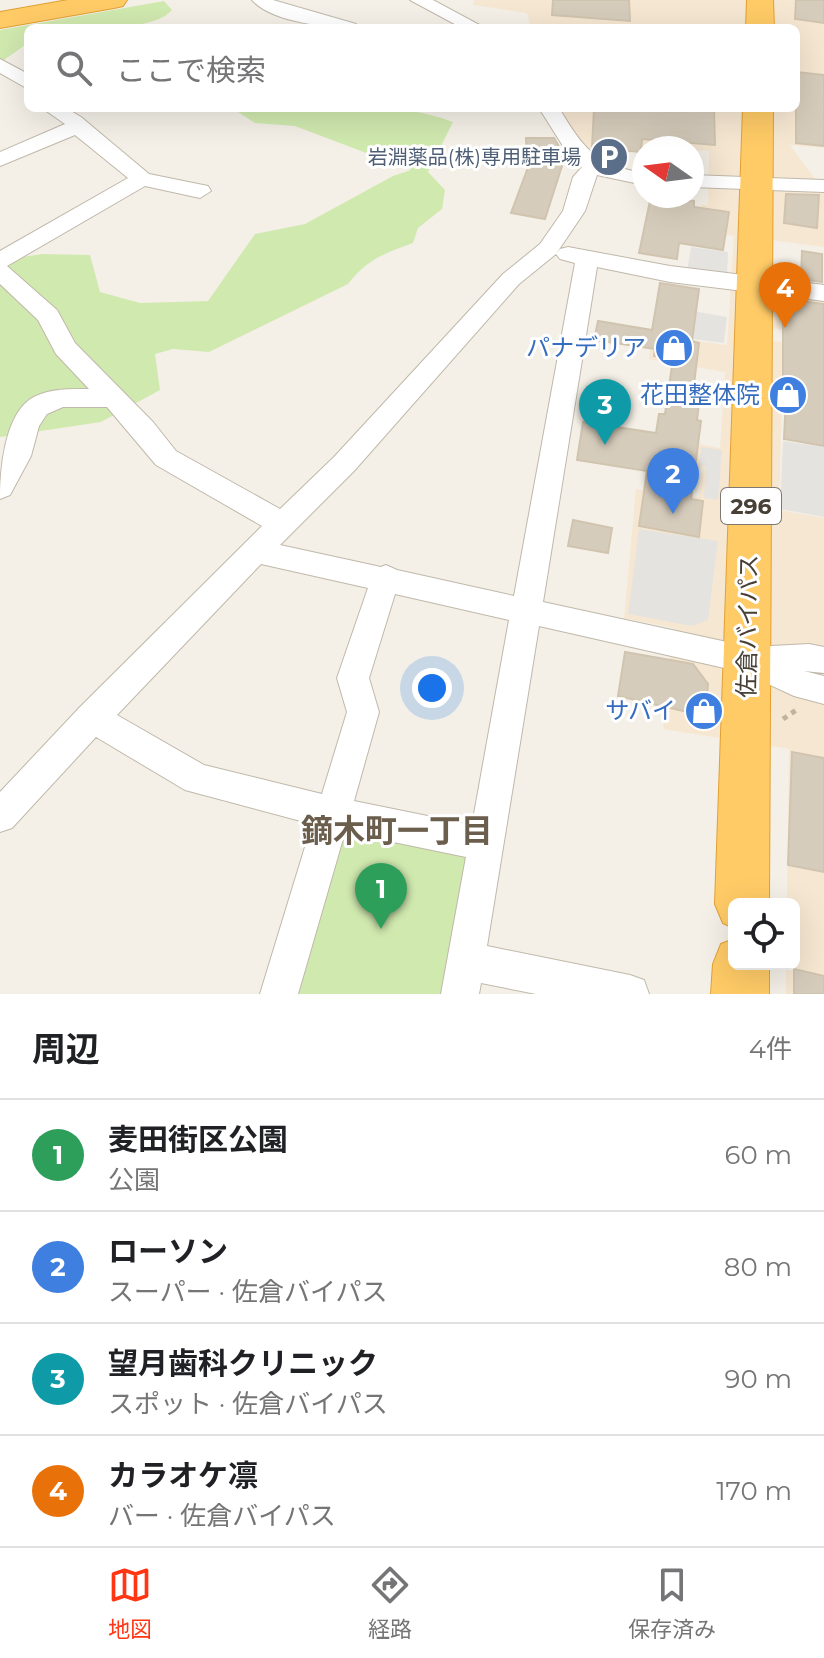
<!DOCTYPE html>
<html lang="ja">
<head>
<meta charset="utf-8">
<style>
  :root { --surface:#fff; --page:#f2f2f2; --text:#202124; --muted:#757577; --line:#e0e0e0; --accent:#ff3513 }
  body { margin:0; font-family:Montserrat,"Noto Sans JP",sans-serif; background:var(--page); color:var(--text) }
  .controls { position:absolute; right:24px; bottom:24px; display:grid; overflow:hidden; border-radius:12px; box-shadow:0 8px 32px #0002 }
  .controls button { width:72px; height:72px; display:grid; place-items:center; padding:0; border:0; border-bottom:2px solid var(--line); background:var(--surface); color:var(--text); font:40px sans-serif }
  .compass { position:absolute; left:632px; top:136px; width:72px; height:72px; border-radius:50%; background:var(--surface); box-shadow:0 8px 32px #0002; rotate:284deg }
  .you { position:absolute; left:432px; top:688px; width:28px; height:28px; margin:-20px; border:6px solid #fff; border-radius:50%; background:#1a73e8; box-shadow:0 0 0 12px #1a73e833 }
  .badge { display:grid; place-items:center; width:52px; height:52px; border-radius:50%; background:var(--accent); color:#fff; font-size:26px; font-weight:700 }
  .pin { position:absolute; translate:-50% -66px; filter:drop-shadow(0 2px 4px #0008) }
  .pin::after { content:''; position:absolute; top:42px; width:28px; height:24px; background:inherit; clip-path:polygon(0 0,100% 0,50% 100%) }
  .list { margin:0; padding:0; list-style:none }
  h2 { display:flex; justify-content:space-between; align-items:center; height:104px; margin:0; padding:0 32px; font-size:34px }
  h2 small { font-size:26px; font-weight:400; color:var(--muted) }
  .list li { display:grid; grid-template-columns:52px 1fr auto; gap:24px; align-items:center; box-sizing:border-box; height:112px; padding:0 32px; border-top:2px solid var(--line) }
  .list b { display:block; font-size:30px; white-space:nowrap }
  .list p { margin:0; font-size:26px; white-space:nowrap; color:var(--muted) }
  .list em { font-size:26px; font-style:normal; color:var(--muted) }
  .icon { flex:none; width:44px; height:44px; fill:none; stroke:currentColor; stroke-width:2; stroke-linecap:round; stroke-linejoin:round }
  .map { position:relative; flex:none; width:824px; height:994px; overflow:hidden }
  .search { position:absolute; background:var(--surface); box-shadow:0 8px 32px #0002; left:24px; right:24px; top:24px; height:88px; display:flex; align-items:center; gap:20px; box-sizing:border-box; padding:0 28px; border-radius:12px; color:var(--muted); font-size:30px }
  .sheet { height:552px; background:var(--surface) }
  nav { display:flex; justify-content:space-around; align-items:center; box-sizing:border-box; height:112px; border-top:2px solid var(--line); background:var(--surface); font-size:22px; color:var(--muted) }
  nav a { display:grid; justify-items:center; gap:4px }
  nav .on { color:var(--accent) }
  .map>svg:first-child { display:block }
  .commercial { fill:#f6e7d2 }
  .green { fill:#d0e9af }
  .parking { fill:#e5e3df }
  .building { fill:#d6ccbc; stroke:#d1c4af; stroke-width:2 }
  .lines { fill:none; stroke-linecap:round; stroke-linejoin:round }
  .minor-casing { stroke:#c0b8aa; stroke-width:2 }
  .highway-casing { stroke:#e2a034; stroke-width:2 }
  .path { stroke:#c2b49a; stroke-width:5; stroke-dasharray:5 5; stroke-linecap:butt }
  .minor { fill:#fff; fill-rule:evenodd }
  .highway { fill:#ffcb67; fill-rule:evenodd }
  .labels { text-anchor:middle; stroke-width:6; stroke-linejoin:round; paint-order:stroke }
  .far-service-label { font-size:20px; fill:#4e5e75; stroke:#fff; text-anchor:end }
  .shield { fill:#fff; stroke:#7f7972; stroke-width:2 }
  .shield-label { font-size:22px; font-weight:bold; fill:#484036 }
  .shop-label { font-size:24px; fill:#366cbe; stroke:#fff; text-anchor:end }
  .street-label { font-size:24px; fill:#484036; stroke:#fff }
  .near-neighbourhood-label { font-size:32px; font-weight:bold; fill:#6b5e4d; stroke:#fff }
</style>
</head>
<body>
<div class="map">
<svg width="824" height="994" viewBox="0 0 824 994">
  <rect width="100%" height="100%" fill="#f4f0e7"/>
  <path class="commercial" d="M474,0H824V148L790,145L824,191V247L763,239L759,279L824,298V336L764,327L763,339L824,349V404L782,398L779,510L824,518V994H786V964H794V904H787L789,749L663,729L673,628L624,618L636,489L699,497L703,468L649,459L653,437L720,448L725,372L649,359L652,335L727,345L734,236L696,231L701,205H708L709,151L633,145L630,153L565,148L554,108H796V28H531L527,13L473,5Z"/>
  <path class="green" d="M164,1L172,10C151,35 61,28 28,28V43L4,60L0,59V30Z
    M232,108L316,111L321,108C366,108 409,105 453,122L428,172L445,190L442,209L418,228L413,243C385,253 366,260 348,284L209,352L173,349L155,354L160,390L101,422L0,437V260L43,254L90,255L100,292L140,303L208,301L255,234L305,224L393,176L411,170L295,126L255,123Z
    M347,829L468,852L447,994H286L330,838Z"/>
  <path class="parking" d="M691,247L728,252L727,276L687,271Z
    M659,305L727,317L724,343L655,334Z
    M783,441L824,447V517L780,509Z
    M701,447L722,450L718,500L704,498L706,466L699,465Z
    M639,529L718,541L708,620L692,626L628,614Z"/>
  <path class="building" d="M553,0H629L630,21L552,15Z
    M796,0H824V23L795,19Z
    M796,72L824,75V146L796,143Z
    M594,108H714L715,145L642,139L641,152L592,148Z
    M526,138H554L560,148L562,166L545,219L511,213L527,170Z
    M786,194L819,195L817,228L784,223Z
    M651,196L694,201V207L729,212L723,250L679,243L677,259L639,253Z
    M802,251L822,254V282L801,279Z
    M660,283L699,289L692,341L699,343L693,393L700,395L697,420L701,421L691,499L703,501L699,537L639,526L647,471L577,460L583,422L656,433L659,414H665L673,359L654,356L655,349L594,340L598,321L652,330Z
    M783,299L824,304V446L784,439L786,397H783Z
    M573,520L612,528L608,553L568,546Z
    M625,652L693,664L708,684L705,716L618,696Z
    M792,752L824,758V872L788,865Z
    M794,969L824,976V994H794Z"/>
  <g class="lines">
    <defs>
      <path id="minor" d="M252,0H273L356,24L359,28C330,28 272,23 252,0Z
        M410,0H433L485,28H462Z
        M0,59L28,74V89L0,73Z
        M42,108H66L81,117L149,174L208,186L211,191L200,198L145,186L7,266L57,310L75,343L153,422L176,451L280,509L334,457L503,274L540,244L563,211L573,177L582,167L568,154L539,108H559C583,148 596,166 644,173V185L597,175L585,211L556,254L519,284L354,471L280,545L381,567L386,565L397,570L514,596L575,263L560,259L556,254L560,249L568,247L670,266L824,285V301L670,282L597,267L543,602L750,647L809,644L824,647V673L804,671L824,676V704L794,696L742,672L539,626L487,946L630,975L644,980L649,994H536L481,983L479,994H441L466,857L345,832L298,994H260L312,824L185,790L96,737L12,828L0,832V792L80,707L262,526L156,465L107,407H63L47,414L39,426L31,456L10,495L0,499C0,471 4,419 29,400C46,388 70,389 89,389L56,354L38,320L0,284V251L128,178L75,135L0,166V152L65,124ZM261,564L368,588L337,678L347,712L322,794L204,765L117,715ZM395,594L509,620L472,825L354,801L379,712L369,678Z
        M692,175L824,180V192L692,187Z"/>
      <path id="highway" d="M68,0H127L123,6L114,8L0,28V12Z
        M747,0H773L774,28H746Z
        M743,108H773L769,904H734V928L723,923L715,904Z
        M734,939V964H769V994H711L713,964L721,944Z"/>
    </defs>
    <use href="#minor" class="minor-casing"/>
    <use href="#highway" class="highway-casing"/>
    <path class="path" d="M783,719L798,709"/>
    <use href="#minor" class="minor"/>
    <use href="#highway" class="highway"/>
  </g>
  <defs>
    <symbol id="parking-disc" viewBox="-11 -11 22 22"><circle r="9.5" fill="#5c6f8a" stroke="#fff"/><path d="M-3.5-5.5H1a3.5 3.5 0 0 1 0 7H-1V5.5H-3.5ZM-1-3.4V-.6H.8a1.4 1.4 0 0 0 0-2.8Z" fill="#fff"/></symbol>
    <symbol id="shop-disc" viewBox="-11 -11 22 22"><circle r="9.5" fill="#3f7fe0" stroke="#fff"/><path d="M-5-2.5h2.3a2.7 3.5 0 0 1 5.4 0H5L5.5 6h-11ZM-1.5-2.5h3a1.5 2.3 0 0 0-3 0Z" fill="#fff"/></symbol>
  </defs>
  <g fill-rule="evenodd">
    <use href="#parking-disc" x="587" y="135" width="44" height="44"/>
    <use href="#shop-disc" x="652" y="326" width="44" height="44"/>
    <use href="#shop-disc" x="766" y="373" width="44" height="44"/>
    <use href="#shop-disc" x="682" y="689" width="44" height="44"/>
  </g>
  <g class="labels">
    <g class="far-service-label">
      <text x="581" y="164">岩淵薬品(株)専用駐車場</text>
    </g>
    <rect class="shield" x="721" y="488" width="60" height="36" rx="6"/>
    <g class="shield-label">
      <text x="751" y="514">296</text>
    </g>
    <g class="shop-label">
      <text x="646" y="356">パナデリア</text>
      <text x="760" y="403">花田整体院</text>
      <text x="676" y="719">サバイ</text>
    </g>
    <g class="street-label">
      <text transform="translate(748 626) rotate(-89)" y="8">佐倉バイパス</text>
    </g>
    <g class="near-neighbourhood-label">
      <text x="397" y="842">鏑木町一丁目</text>
    </g>
  </g>
</svg>
<div class="controls">
<button><svg class="icon" aria-label="locate" viewBox="0 0 24 24"><circle cx="12" cy="12" r="6"/><path d="M12 2v4M12 18v4M2 12h4M18 12h4"/></svg></button>
</div>
<svg class="compass" viewBox="-18 -18 36 36"><path d="M0-13l5 13h-10z" fill="#e53935"/><path d="M0 13l5-13h-10z" fill="#757577"/></svg>
<div class="you"></div>
<div class="pin badge" style="left:381px;top:929px;background:#2e9e5b">1</div>
<div class="pin badge" style="left:673px;top:514px;background:#3f7fe0">2</div>
<div class="pin badge" style="left:605px;top:445px;background:#0f9aa8">3</div>
<div class="pin badge" style="left:785px;top:328px;background:#e8710a">4</div>
<div class="search"><svg class="icon" aria-label="search" viewBox="0 0 24 24"><circle cx="10" cy="10" r="6"/><path d="M15 15l6 6"/></svg>ここで検索</div>
</div>
<section class="sheet">
<h2>周辺<small>4件</small></h2>
<ul class="list">
<li><span class="badge" style="background:#2e9e5b">1</span><div><b>麦田街区公園</b><p>公園</p></div><em>60 m</em></li>
<li><span class="badge" style="background:#3f7fe0">2</span><div><b>ローソン</b><p>スーパー · 佐倉バイパス</p></div><em>80 m</em></li>
<li><span class="badge" style="background:#0f9aa8">3</span><div><b>望月歯科クリニック</b><p>スポット · 佐倉バイパス</p></div><em>90 m</em></li>
<li><span class="badge" style="background:#e8710a">4</span><div><b>カラオケ凛</b><p>バー · 佐倉バイパス</p></div><em>170 m</em></li>
</ul>
</section>
<nav>
<a class="on"><svg class="icon" aria-label="map" viewBox="0 0 24 24"><path d="M3 6l6-2 6 2 6-2v14l-6 2-6-2-6 2zM9 4v14M15 6v14"/></svg>地図</a>
<a><svg class="icon" aria-label="directions" viewBox="0 0 24 24"><path d="M12 3l9 9-9 9-9-9zM9 14v-3h6M13 9l2 2-2 2"/></svg>経路</a>
<a><svg class="icon" aria-label="saved" viewBox="0 0 24 24"><path d="M7 4h10v16l-5-4-5 4z"/></svg>保存済み</a>
</nav>
</body>
</html>
